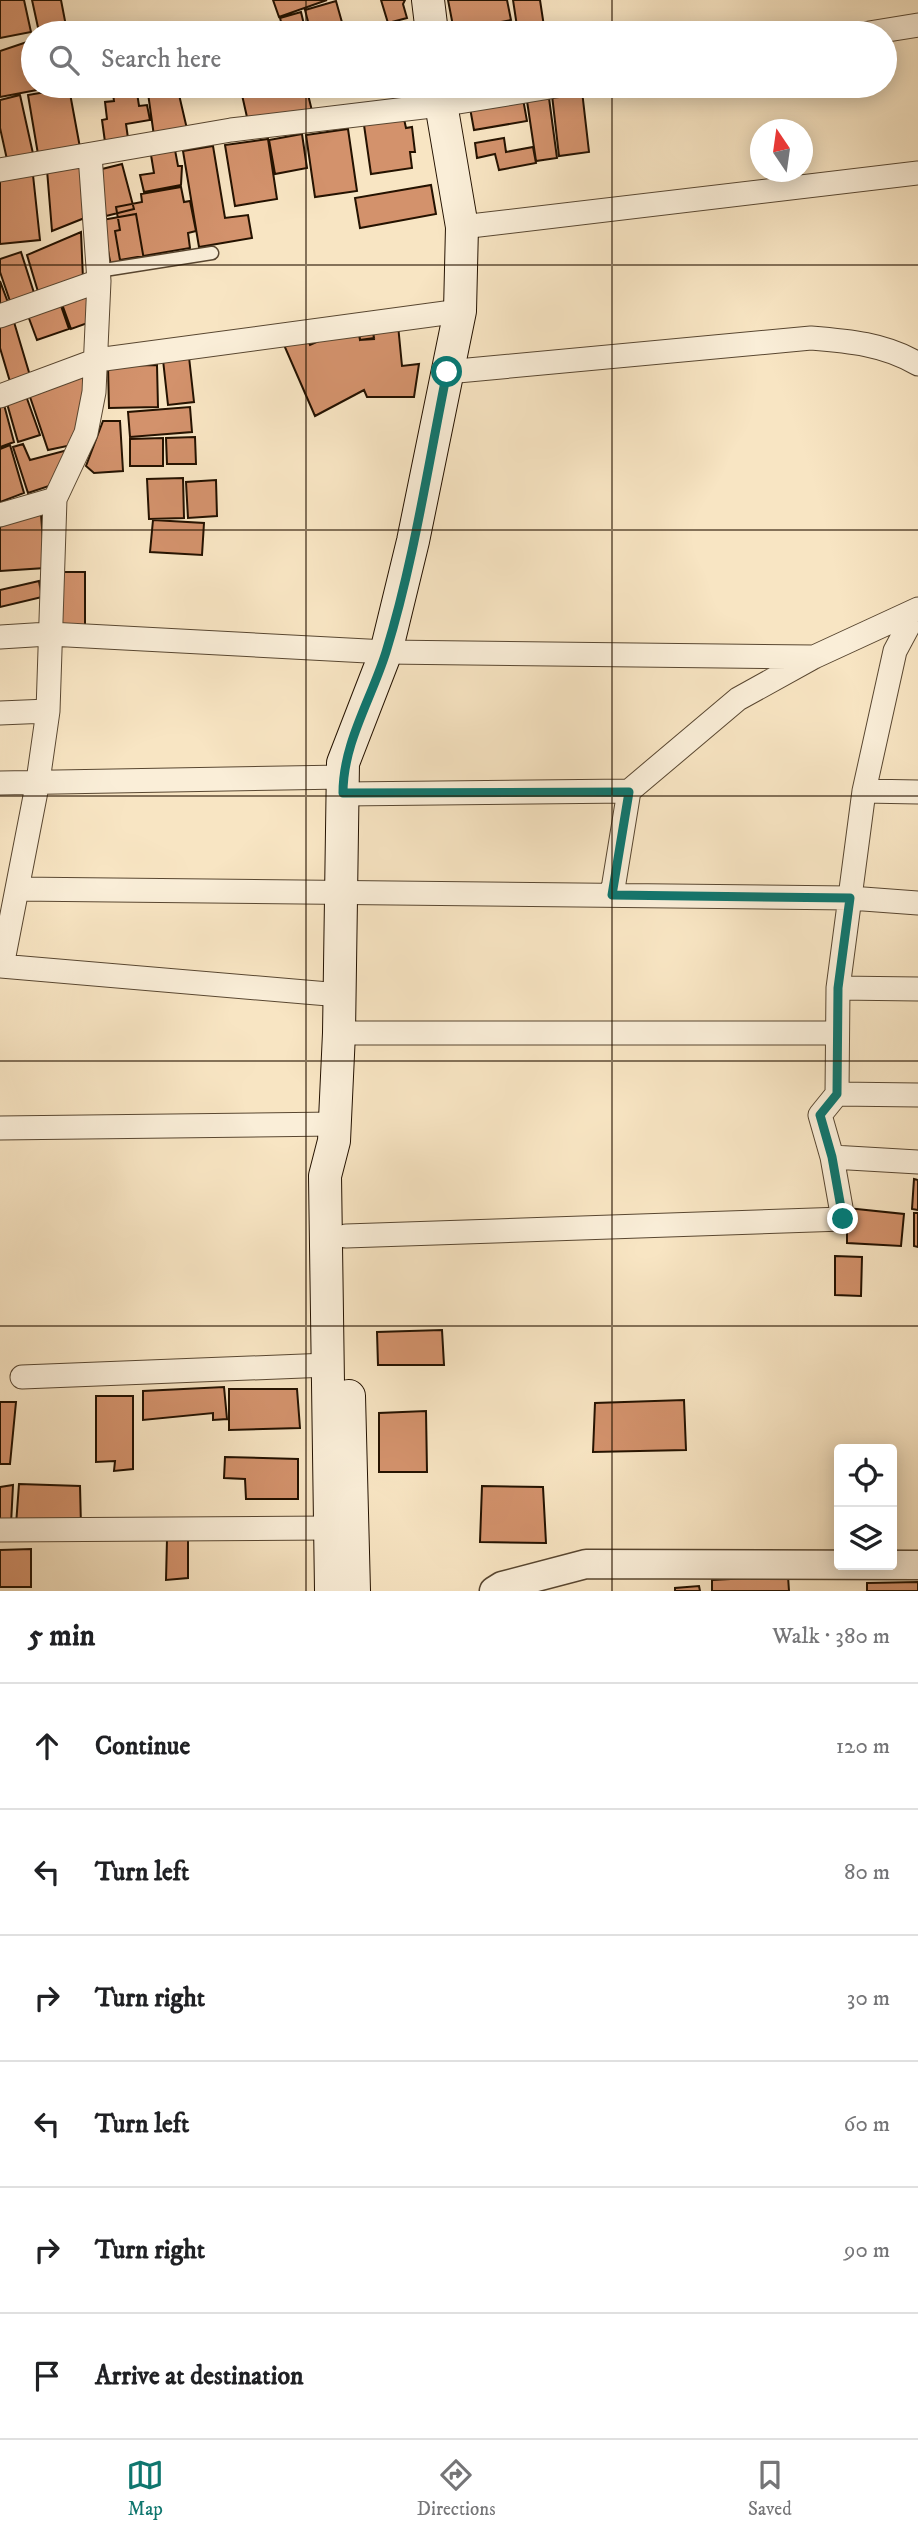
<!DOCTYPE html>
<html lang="en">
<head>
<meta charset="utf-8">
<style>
  :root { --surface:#fff; --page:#f6f6f6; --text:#202124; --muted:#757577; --line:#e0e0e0; --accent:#0f766e }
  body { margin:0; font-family:"IM FELL DW Pica",serif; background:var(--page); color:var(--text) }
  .controls { position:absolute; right:21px; bottom:21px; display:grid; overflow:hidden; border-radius:7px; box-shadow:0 4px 18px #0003 }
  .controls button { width:63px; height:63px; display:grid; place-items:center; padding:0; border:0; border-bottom:2px solid var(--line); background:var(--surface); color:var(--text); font:35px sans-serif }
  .compass { position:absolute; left:750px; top:119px; width:63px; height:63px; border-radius:50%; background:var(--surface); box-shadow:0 4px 18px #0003; rotate:347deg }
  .stop { position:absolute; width:21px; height:21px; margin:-16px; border:5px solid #0f766e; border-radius:50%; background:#fff }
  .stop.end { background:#0f766e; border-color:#fff; box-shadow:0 2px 7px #0008 }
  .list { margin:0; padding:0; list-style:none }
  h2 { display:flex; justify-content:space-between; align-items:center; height:91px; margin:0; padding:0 28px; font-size:30px }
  h2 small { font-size:23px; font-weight:400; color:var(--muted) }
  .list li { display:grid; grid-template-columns:46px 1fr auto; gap:21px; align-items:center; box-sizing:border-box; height:126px; padding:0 28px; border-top:2px solid var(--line) }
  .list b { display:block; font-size:26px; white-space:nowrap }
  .list em { font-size:23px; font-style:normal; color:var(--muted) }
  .icon { flex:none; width:38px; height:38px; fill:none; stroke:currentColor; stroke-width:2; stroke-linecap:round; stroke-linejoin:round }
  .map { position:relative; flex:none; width:918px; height:1591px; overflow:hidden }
  .search { position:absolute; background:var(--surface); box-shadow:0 4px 18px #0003; left:21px; right:21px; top:21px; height:77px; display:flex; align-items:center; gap:18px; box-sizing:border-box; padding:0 24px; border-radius:38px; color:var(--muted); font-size:26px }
  .sheet { height:847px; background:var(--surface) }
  nav { display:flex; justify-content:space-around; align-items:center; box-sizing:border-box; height:98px; border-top:2px solid var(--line); background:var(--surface); font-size:19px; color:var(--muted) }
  nav a { display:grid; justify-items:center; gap:4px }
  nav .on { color:var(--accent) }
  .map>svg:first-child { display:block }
  .building { fill:#d3926c; stroke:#241200; stroke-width:2 }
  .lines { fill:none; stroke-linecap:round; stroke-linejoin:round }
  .service-casing { stroke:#594731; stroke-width:15 }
  .minor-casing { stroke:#594731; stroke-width:25 }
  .tertiary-casing { stroke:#594731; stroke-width:31 }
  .secondary-casing { stroke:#241200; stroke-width:34 }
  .service { stroke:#faeed8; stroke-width:12 }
  .minor { stroke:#faeed8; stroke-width:23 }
  .tertiary { stroke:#faeed8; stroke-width:28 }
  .secondary { stroke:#faeed8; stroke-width:32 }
  .route { stroke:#0f766e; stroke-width:9 }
  .grid { fill:none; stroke:#241200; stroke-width:2; stroke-opacity:0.55 }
</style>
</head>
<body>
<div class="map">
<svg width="918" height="1591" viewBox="0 0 918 1591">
  <rect width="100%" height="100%" fill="#f8e5c3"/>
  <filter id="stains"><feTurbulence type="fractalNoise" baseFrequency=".00286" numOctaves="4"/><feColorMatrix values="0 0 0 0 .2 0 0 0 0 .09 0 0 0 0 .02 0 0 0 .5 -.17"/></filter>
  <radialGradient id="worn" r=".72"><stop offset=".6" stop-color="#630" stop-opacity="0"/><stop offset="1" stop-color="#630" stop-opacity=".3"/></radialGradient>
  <path class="building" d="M0,0H24L31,32L0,38Z
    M32,0H61L66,26L39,32Z
    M273,0H327L279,17Z
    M381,0H405L403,4L407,18L388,23Z
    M448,0H507L511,20L454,31Z
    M513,0H540L545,33H518Z
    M336,1L345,33H311L305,10Z
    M301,12L306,33H284L280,18Z
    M270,25L273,33H242Z
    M33,40V86H58L0,97V51Z
    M112,86H136L139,106L147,105L150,120L126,124L128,138L105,142L102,120L107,119L105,102L114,101Z
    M147,86H177L187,129L154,136Z
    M240,86H306L312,111L249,126Z
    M69,88L81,153L39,160L28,95Z
    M582,91L589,152L559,156L552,95Z
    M20,95L34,158L8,164L0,128V100Z
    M549,98L557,158L536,161L527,101Z
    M523,99L527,121L474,130L470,108Z
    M404,119L406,128L412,127L415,152H410L412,168L371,174L364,125Z
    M348,129L357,191L315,197L306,135Z
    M302,134L307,168L275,174L269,140Z
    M504,138L506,152L533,147L536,163L499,170L495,154L477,158L475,143Z
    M268,139L277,199L235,206L225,145Z
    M213,146L225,218L248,215L252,238L199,247L183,151Z
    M175,150L178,166H182L181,185L144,192L140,175L154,173L151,155Z
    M122,164L134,209L106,216L94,171Z
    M93,165L97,213L52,231L47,170Z
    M33,175L40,240L0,244V178Z
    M431,185L436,214L360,228L355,198Z
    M181,187L184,202L190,201L196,231L188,233L190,248L120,260L115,231L120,230L116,207L142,202L141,194Z
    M136,214L144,260L111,266L102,220Z
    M81,232L83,279L39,295L27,255Z
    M21,252L36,299L12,307L0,272V259Z
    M0,281L10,308L0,312Z
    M87,295L96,320L71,329L62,304Z
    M60,303L69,329L37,340L27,313Z
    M14,322L31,379L11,385L0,348V327Z
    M398,325L402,366L419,364L414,397H367L364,390L315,416L284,345L308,340L310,345L339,332L358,330L360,340L374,339L373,328Z
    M372,328L374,338L360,340L359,330Z
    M189,357L194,402L168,405L163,360Z
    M157,365L158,407L109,408L108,366Z
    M86,372L83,416L72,445L48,450L28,391Z
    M25,393L40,435L18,442L6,400Z
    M3,401L14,442L0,447V402Z
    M190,407L192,432L130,437L128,412Z
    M103,421H120L123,471L94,473L86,466Z
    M195,437L196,464H167L166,438Z
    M163,438V466H130V439Z
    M23,444L30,460L75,448L52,485L28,493L13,447Z
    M10,445L24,493L0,502V449Z
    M183,478L184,518L149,519L147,479Z
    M216,480L217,516L188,518L186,482Z
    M41,514L45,568L0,571V517Z
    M153,520L204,523L202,555L150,552Z
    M59,572H85V636H59Z
    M39,581L42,597L0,607V590Z
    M914,1179L918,1180V1210L912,1209Z
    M847,1208L904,1214L901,1246L847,1243Z
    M914,1213H918V1247L914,1246Z
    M835,1256L862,1257L861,1296L835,1295Z
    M442,1330L444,1365H378L377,1332Z
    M224,1387L227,1419L213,1420V1413L143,1420V1391Z
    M229,1389H297L300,1428L229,1430Z
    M96,1396H133V1469L114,1471L115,1461L96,1462Z
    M684,1400L686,1450L593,1452L595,1403Z
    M0,1402H16L10,1464H0Z
    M426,1411L427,1472H379V1413Z
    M225,1457L298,1459V1499H246L245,1479L224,1478Z
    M19,1484L80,1486L81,1526L16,1525Z
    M13,1485L11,1524H0V1487Z
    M482,1486L543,1487L546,1543L480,1542Z
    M188,1537V1578L166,1580L167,1539Z
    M31,1549V1587H0V1550Z
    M788,1576L789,1591H712V1580Z
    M918,1582V1591H867V1583Z
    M699,1586L700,1591H675V1588Z"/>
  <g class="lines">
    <defs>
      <path id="service" d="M98,271L212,253"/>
      <path id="minor" d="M869,33L918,25
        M0,170L231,130L440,105L556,86
        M462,227L918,173
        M0,316L99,281
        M447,372L811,338C848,341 885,344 918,364
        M0,396L97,360L460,311
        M0,515L55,499
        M0,637L49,634L386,652L814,657
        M0,713L48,711
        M0,783L343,777
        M864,791L918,792
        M343,794L629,791
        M17,889L850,898L918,903
        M612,895L629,791L738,699L814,657L918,609
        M0,966L340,995
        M2,966L38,781L48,711L55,499L86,433L94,392L99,281L90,155
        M838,988L918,989
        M339,1033H837
        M837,1094L918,1095
        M0,1128L335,1124
        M832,1157L918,1162
        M346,1236L843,1219L832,1157L820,1115L837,1094L838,988L864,791L895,651L917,610
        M22,1377L328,1365
        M0,1530L329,1528"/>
      <path id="tertiary" d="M494,1591L502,1586L586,1564L918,1565"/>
      <path id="secondary" d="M428,0L432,33
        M349,1396L354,1591
        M331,1591L325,1176L334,1141L339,1033L343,763L386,652L413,541L460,311L462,227L438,86"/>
    </defs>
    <use href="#service" class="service-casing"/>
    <use href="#minor" class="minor-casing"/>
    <use href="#tertiary" class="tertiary-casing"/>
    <use href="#secondary" class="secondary-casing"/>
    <use href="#service" class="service"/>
    <use href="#minor" class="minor"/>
    <use href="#tertiary" class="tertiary"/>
    <use href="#secondary" class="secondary"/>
  </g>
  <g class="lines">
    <path class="route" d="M447,372C428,465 414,561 386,652C371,700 343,743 343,793L629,792L612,895L850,898L838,988L837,1094L820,1115L832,1157L843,1219"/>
  </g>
  <path class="grid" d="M306,0V33M612,0V33M306,86V1591M612,86V1591M0,265H918M0,530H918M0,796H918M0,1061H918M0,1326H918"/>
  <rect width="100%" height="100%" filter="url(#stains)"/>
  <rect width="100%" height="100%" fill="url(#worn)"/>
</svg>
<div class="controls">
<button><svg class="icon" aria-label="locate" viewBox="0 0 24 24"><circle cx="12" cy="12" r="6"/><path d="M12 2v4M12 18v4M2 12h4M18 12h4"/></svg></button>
<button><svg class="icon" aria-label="layers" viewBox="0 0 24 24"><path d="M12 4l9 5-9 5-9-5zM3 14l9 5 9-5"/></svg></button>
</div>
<svg class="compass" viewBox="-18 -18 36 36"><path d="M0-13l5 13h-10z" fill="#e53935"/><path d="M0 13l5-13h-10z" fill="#757577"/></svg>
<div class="stop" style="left:447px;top:372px"></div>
<div class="stop end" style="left:843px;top:1219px"></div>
<div class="search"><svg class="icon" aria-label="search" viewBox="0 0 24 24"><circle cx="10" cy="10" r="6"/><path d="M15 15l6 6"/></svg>Search here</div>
</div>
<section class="sheet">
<h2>5 min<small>Walk · 380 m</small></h2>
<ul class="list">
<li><svg class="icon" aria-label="ahead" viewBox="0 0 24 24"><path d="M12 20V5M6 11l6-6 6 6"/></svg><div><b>Continue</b></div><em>120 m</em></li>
<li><svg class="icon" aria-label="left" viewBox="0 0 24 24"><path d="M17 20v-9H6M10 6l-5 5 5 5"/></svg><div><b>Turn left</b></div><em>80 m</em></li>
<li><svg class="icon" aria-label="right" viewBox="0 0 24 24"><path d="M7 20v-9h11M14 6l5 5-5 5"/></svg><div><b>Turn right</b></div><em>30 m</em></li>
<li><svg class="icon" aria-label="left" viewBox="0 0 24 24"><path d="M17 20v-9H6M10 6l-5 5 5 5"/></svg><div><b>Turn left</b></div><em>60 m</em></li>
<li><svg class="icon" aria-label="right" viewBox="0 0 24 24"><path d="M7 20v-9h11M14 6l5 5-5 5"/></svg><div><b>Turn right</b></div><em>90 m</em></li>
<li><svg class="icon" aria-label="arrive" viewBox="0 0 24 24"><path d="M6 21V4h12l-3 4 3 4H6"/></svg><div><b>Arrive at destination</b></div></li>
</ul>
</section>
<nav>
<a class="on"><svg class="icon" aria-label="map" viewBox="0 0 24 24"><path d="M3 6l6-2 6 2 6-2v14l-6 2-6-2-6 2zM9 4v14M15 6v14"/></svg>Map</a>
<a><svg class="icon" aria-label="directions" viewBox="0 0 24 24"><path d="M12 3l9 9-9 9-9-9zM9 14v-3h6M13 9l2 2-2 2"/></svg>Directions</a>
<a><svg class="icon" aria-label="saved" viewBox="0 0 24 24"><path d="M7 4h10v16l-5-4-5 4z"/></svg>Saved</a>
</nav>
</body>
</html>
